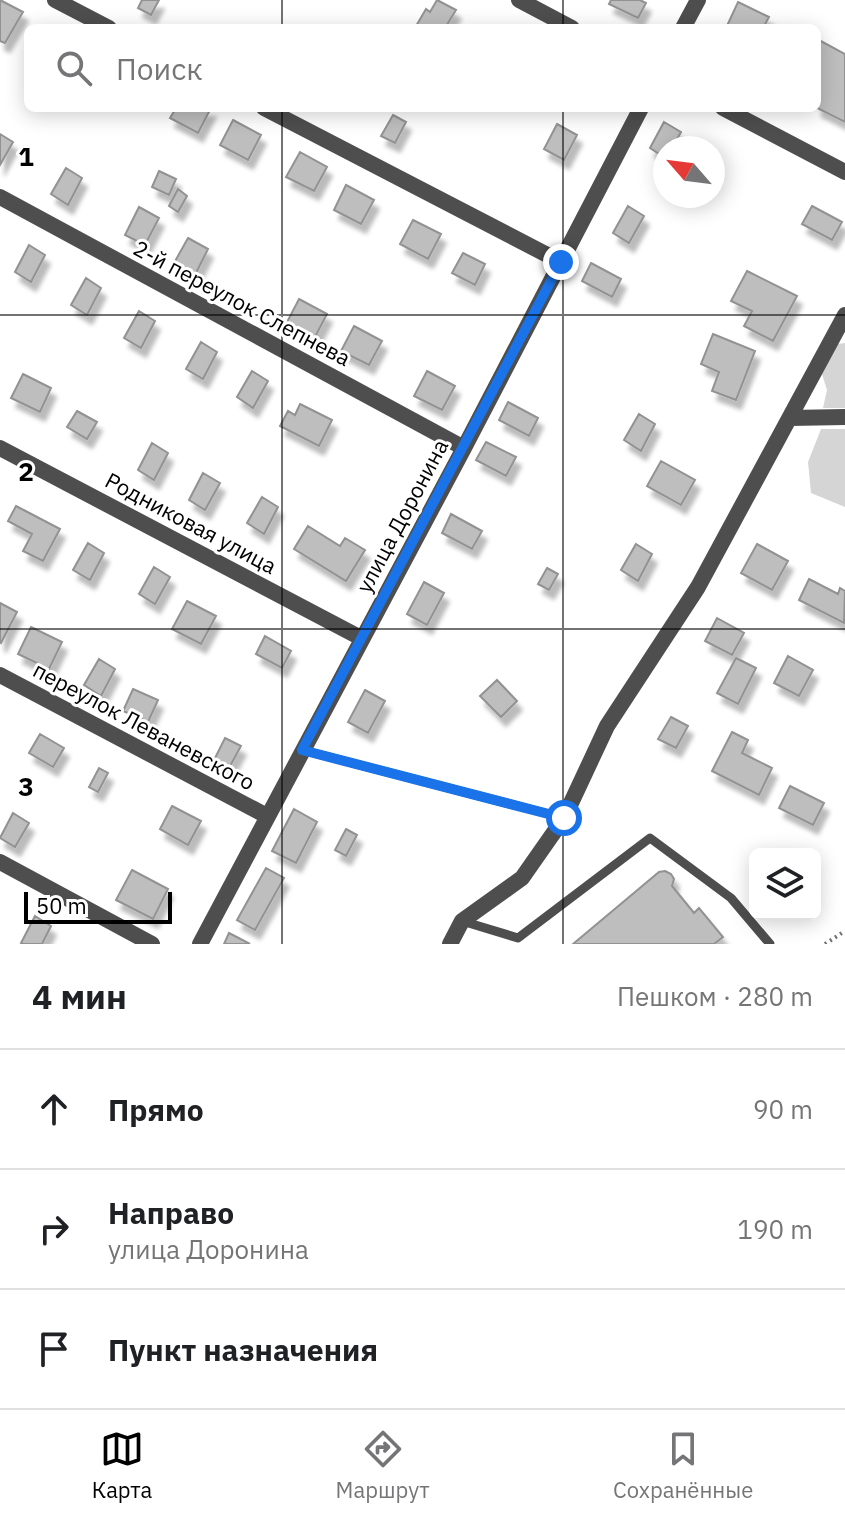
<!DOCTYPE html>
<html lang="ru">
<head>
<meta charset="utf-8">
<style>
  :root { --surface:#fff; --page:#f2f2f2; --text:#202124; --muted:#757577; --line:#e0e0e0; --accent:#000 }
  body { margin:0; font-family:"IBM Plex Sans",sans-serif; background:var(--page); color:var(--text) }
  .controls { position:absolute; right:24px; bottom:24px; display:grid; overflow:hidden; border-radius:12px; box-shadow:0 4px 20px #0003 }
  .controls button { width:72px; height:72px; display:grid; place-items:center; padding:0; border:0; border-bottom:2px solid var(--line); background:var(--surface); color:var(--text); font:40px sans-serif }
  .compass { position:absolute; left:653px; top:136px; width:72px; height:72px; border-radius:50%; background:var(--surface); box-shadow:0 4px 20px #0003; rotate:298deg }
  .scale { position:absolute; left:24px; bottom:20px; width:148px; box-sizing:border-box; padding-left:8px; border:4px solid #000; border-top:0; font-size:22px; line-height:28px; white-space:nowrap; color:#000; -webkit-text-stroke:6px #fff; paint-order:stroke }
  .stop { position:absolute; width:24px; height:24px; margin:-18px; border:6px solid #1a73e8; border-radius:50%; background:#fff }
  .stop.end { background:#1a73e8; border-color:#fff; box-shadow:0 2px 8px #0008 }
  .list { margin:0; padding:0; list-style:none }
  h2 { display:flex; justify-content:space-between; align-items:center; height:104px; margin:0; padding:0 32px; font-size:34px }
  h2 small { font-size:26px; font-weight:400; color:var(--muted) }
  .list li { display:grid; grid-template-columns:52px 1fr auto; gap:24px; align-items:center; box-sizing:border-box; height:120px; padding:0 32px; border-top:2px solid var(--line) }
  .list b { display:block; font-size:30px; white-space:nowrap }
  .list p { margin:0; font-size:26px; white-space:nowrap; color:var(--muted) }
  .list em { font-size:26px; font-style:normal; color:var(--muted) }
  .icon { flex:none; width:44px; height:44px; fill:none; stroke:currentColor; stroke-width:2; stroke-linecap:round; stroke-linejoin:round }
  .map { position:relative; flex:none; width:845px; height:944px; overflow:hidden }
  .search { position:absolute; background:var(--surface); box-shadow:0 4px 20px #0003; left:24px; right:24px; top:24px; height:88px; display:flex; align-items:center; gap:20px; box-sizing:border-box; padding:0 28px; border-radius:12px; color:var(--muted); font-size:30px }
  .sheet { height:464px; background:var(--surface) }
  nav { display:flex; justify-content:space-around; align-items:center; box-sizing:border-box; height:112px; border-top:2px solid var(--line); background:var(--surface); font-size:22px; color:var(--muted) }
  nav a { display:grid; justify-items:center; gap:4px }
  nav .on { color:var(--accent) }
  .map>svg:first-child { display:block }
  .green { fill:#d5d5d5 }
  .building { fill:#bebebe; stroke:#929292; stroke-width:2; filter:url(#shadow) }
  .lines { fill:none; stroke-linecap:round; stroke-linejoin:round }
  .path { stroke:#707070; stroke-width:4; stroke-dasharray:2 4; stroke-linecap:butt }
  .lane { stroke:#4e4e4e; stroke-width:9 }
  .street { stroke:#4e4e4e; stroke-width:16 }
  .route { stroke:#1a73e8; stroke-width:10 }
  .grid { fill:none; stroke:#000; stroke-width:2; stroke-opacity:0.55 }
  .labels { text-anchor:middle; stroke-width:6; stroke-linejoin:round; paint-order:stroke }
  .street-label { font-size:22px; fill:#000; stroke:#fff }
  .grid-label { font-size:26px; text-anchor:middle; font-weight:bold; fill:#000; stroke:#fff; stroke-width:6; stroke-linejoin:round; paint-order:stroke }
</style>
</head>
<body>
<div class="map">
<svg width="845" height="944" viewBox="0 0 845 944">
  <defs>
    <filter id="shadow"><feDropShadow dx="5" dy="9" stdDeviation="2" flood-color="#0004"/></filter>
  </defs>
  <rect width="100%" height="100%" fill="#fff"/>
  <path class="green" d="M845,343V408H823L827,390L822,374L837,344Z
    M821,429H845V507L811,493L808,462Z"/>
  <path class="building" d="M0,0L23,12L5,43L0,41Z
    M142,0H159L151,15L138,8Z
    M437,0L456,10L445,28L416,26L426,9L430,12Z
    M611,0H640L646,3L638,18L609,4Z
    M738,2L769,17L763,28H726Z
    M817,39L845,54V122L817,108Z
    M176,108H211L198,133L170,118Z
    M393,115L406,122L395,143L381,136Z
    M233,120L261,135L248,160L220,145Z
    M664,122L681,132L672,148H665V158L650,148Z
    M557,124L577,135L564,160L544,149Z
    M0,134L13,142L0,165Z
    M300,152L327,167L314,191L286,177Z
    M66,168L82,178L68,205L51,194Z
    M159,171L176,179L169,195L152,187Z
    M346,185L374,200L361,224L334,210Z
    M178,189L187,196L178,212L169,206Z
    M628,206L644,216L629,243L613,233Z
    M812,206L842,222L832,240L802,224Z
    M139,207L159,218L145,245L125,235Z
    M413,220L441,234L428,259L400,244Z
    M188,238L208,249L195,275L174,263Z
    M29,245L45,255L31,282L15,272Z
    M463,253L485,264L475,285L452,273Z
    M591,263L621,279L612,297L582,281Z
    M747,271L797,296L773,341L744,326L752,311L731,301Z
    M86,278L101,288L87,315L71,305Z
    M299,299L327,314L314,339L286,324Z
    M139,311L155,321L141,348L124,338Z
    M354,326L382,341L369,365L341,351Z
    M713,334L755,351L736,400L712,391L719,372L701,364Z
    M201,342L217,352L203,379L186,369Z
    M252,371L268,381L253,408L237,397Z
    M427,371L455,386L442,410L414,396Z
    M23,374L51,388L40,412L11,398Z
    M508,402L538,418L529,436L499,420Z
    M300,404L332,420L319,446L280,426L288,411L295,415Z
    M77,411L97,422L87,439L67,427Z
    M639,414L655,424L641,451L624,440Z
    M486,442L516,457L506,476L476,460Z
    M152,443L168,453L154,480L138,470Z
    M661,461L695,480L681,505L647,486Z
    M203,473L220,483L205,510L189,500Z
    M262,497L278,507L264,534L247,523Z
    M16,506L60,529L43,561L23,551L32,534L8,521Z
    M451,514L482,531L472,549L442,533Z
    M308,526L340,546L345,538L365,550L346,581L294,549Z
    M88,543L104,553L90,580L73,570Z
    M636,544L652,554L638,581L621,570Z
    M757,544L788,561L772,590L741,573Z
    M154,567L170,577L155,604L139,594Z
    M547,568L558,574L549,590L538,584Z
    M809,579L838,594L840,588L845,591L844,623L799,600Z
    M424,582L444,593L427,625L407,614Z
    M187,601L216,616L201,644L172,629Z
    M0,603L17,612L1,643L0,642Z
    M717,618L744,633L732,655L705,641Z
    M31,627L62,642L49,669L18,654Z
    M265,636L291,651L282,668L256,654Z
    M788,656L813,670L799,696L774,683Z
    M736,658L756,668L738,704L717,693Z
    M99,659L115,669L101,696L84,685Z
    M497,680L517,701L501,717L480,696Z
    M133,689L158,700L148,722L123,711Z
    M365,690L385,701L368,733L348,722Z
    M671,717L688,726L676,748L658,739Z
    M732,732L748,740L742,753L772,768L759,795L712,771Z
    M40,734L64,748L53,767L29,753Z
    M225,738L241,746L229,768L214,760Z
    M99,768L108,773L98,792L89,787Z
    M790,786L824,803L813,825L779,808Z
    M172,806L201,821L188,845L160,829Z
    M294,809L317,822L296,863L272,851Z
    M13,813L29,823L15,847L0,838Z
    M346,829L357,835L346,856L335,850Z
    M266,868L284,878L255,930L237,920Z
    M132,870L168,889L153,919L116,900Z
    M665,871L671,874L674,879L672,886L694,913L699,908L723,937L714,944H573L659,872Z
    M35,916L51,926L42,944H23L21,943Z
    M229,933L250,944H224Z"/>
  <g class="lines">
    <path class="path" d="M825,944L845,931"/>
    <path class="lane" d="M302,750L564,818
      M462,921L518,938L650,838L731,898L770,944"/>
    <path class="street" d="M55,0L109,28
      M519,0L572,28
      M683,28L698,0
      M264,108L561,262
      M723,108L845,172
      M0,197L464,448
      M790,418L845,417
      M0,448L361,638
      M0,675L267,816
      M0,862L152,944
      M200,944L464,448L641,108
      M450,944L462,921L522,878L564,818L607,726L698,587L845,315"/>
  </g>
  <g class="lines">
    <path class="route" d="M561,262L302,750L564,818"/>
  </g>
  <path class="grid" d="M282,0V28M563,0V28M282,108V944M563,108V944M0,315H845M0,629H845"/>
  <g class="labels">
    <g class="street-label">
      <text transform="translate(242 303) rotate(28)" y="8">2-й переулок Слепнева</text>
      <text transform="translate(402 516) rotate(-62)" y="8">улица Доронина</text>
      <text transform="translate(191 523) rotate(28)" y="8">Родниковая улица</text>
      <text transform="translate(144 726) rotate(28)" y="8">переулок Леваневского</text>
    </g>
  </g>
  <g class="grid-label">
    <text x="26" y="166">1</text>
    <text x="26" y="481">2</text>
    <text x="26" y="796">3</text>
  </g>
</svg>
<div class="controls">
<button><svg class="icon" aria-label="layers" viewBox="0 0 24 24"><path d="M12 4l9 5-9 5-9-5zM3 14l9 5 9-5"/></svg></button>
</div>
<svg class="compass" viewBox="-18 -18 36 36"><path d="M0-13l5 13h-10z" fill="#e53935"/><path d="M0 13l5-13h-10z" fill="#757577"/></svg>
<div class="scale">50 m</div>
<div class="stop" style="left:564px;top:818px"></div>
<div class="stop end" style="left:561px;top:262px"></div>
<div class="search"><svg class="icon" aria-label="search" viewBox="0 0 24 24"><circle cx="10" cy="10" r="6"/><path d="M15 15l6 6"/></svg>Поиск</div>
</div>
<section class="sheet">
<h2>4 мин<small>Пешком · 280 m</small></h2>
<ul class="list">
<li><svg class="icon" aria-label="ahead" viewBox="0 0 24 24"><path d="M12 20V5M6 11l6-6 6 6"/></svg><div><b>Прямо</b></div><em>90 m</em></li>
<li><svg class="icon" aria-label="right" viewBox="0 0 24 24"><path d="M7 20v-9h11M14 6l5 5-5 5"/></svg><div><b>Направо</b><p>улица Доронина</p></div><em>190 m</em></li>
<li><svg class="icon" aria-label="arrive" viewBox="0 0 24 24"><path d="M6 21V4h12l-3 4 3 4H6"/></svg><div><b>Пункт назначения</b></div></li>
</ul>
</section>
<nav>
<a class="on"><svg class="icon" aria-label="map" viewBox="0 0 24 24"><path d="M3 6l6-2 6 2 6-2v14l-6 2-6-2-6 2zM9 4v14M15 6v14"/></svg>Карта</a>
<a><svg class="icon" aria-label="directions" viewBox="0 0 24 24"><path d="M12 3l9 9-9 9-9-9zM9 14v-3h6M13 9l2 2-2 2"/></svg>Маршрут</a>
<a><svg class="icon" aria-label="saved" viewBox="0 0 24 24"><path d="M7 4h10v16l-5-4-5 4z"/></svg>Сохранённые</a>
</nav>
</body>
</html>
